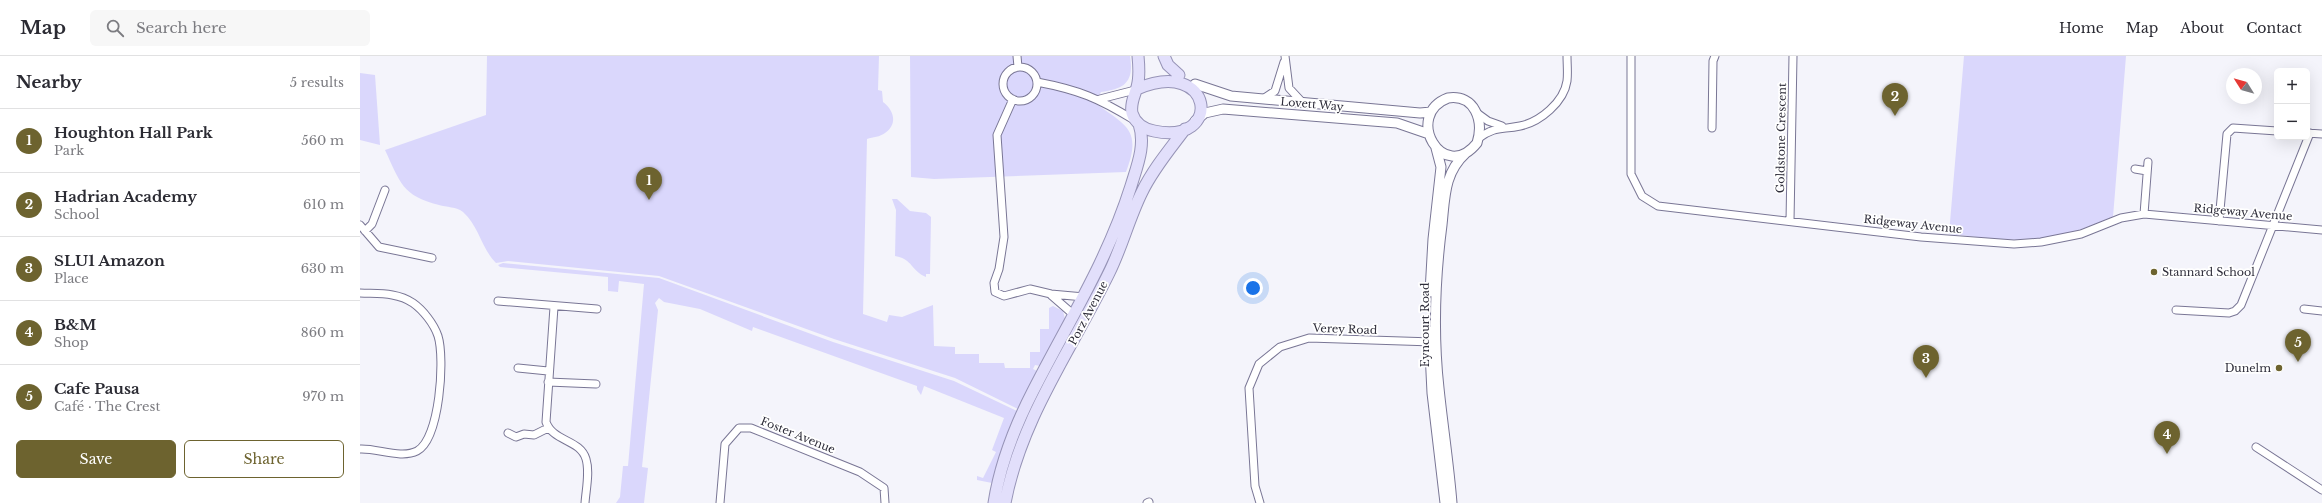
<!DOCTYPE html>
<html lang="en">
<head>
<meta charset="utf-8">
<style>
  :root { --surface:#fff; --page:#f7f7f7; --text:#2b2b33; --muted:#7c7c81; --line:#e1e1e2; --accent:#6d632f }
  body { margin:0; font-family:"Libre Baskerville",serif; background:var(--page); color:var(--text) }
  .controls { position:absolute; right:12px; top:12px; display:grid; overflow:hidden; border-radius:6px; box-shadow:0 4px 16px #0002 }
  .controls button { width:36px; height:36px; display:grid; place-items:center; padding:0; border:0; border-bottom:1px solid var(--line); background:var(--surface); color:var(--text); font:20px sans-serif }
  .compass { position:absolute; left:1866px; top:12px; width:36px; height:36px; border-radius:50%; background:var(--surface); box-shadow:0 4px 16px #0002; rotate:307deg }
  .you { position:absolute; left:893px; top:232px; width:14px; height:14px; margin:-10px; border:3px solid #fff; border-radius:50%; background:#1a73e8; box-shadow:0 0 0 6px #1a73e833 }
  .badge { display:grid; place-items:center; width:26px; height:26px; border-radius:50%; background:var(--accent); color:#fff; font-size:13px; font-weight:700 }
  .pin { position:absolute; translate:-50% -33px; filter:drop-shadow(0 1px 2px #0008) }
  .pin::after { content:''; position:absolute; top:21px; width:14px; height:12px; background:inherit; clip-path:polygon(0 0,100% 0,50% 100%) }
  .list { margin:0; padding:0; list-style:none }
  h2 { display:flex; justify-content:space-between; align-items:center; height:52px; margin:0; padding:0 16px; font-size:17px }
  h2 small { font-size:13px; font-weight:400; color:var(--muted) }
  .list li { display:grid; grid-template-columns:26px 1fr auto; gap:12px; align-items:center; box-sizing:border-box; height:64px; padding:0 16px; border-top:1px solid var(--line) }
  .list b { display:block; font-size:15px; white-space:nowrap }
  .list p { margin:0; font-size:13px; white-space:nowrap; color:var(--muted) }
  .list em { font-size:13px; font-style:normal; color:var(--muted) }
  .actions { display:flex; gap:8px; padding:12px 16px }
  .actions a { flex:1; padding:9px 0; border:1px solid var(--accent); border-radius:6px; text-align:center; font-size:14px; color:var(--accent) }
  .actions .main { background:var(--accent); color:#fff }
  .icon { flex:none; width:22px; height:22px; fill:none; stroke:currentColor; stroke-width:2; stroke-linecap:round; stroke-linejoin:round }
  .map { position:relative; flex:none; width:1962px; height:447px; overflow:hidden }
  header { display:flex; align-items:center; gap:24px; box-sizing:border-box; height:56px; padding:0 20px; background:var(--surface); border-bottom:1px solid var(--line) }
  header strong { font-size:19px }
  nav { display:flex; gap:22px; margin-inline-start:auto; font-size:14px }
  .search { width:280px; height:36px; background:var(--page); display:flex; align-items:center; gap:10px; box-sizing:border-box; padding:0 14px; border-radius:6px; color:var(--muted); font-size:15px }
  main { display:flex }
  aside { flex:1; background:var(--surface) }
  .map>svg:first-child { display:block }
  .green { fill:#dad7fc }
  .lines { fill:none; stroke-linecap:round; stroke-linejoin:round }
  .minor-casing { stroke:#797695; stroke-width:9 }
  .tertiary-casing { stroke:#797695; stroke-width:11 }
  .primary-casing { stroke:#9693b6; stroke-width:13 }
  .minor { stroke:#fff; stroke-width:7 }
  .tertiary { stroke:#fff; stroke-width:9 }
  .primary { stroke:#e2dffb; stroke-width:11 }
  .poi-dot { fill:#6d632f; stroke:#fff; stroke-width:1.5 }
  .labels { text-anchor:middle; stroke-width:3.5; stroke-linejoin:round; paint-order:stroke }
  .street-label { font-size:11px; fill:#2e2d3a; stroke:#fff }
  .poi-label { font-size:11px; fill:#2e2d3a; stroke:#fff; text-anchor:start }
</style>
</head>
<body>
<header>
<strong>Map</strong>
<div class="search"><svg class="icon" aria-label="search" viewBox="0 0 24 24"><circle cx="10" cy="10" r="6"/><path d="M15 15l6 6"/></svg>Search here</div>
<nav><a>Home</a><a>Map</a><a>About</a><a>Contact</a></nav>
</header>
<main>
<aside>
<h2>Nearby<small>5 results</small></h2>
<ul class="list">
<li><span class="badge">1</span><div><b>Houghton Hall Park</b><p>Park</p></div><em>560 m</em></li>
<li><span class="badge">2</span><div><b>Hadrian Academy</b><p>School</p></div><em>610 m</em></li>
<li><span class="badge">3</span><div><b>SLU1 Amazon</b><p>Place</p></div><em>630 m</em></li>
<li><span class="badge">4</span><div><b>B&amp;M</b><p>Shop</p></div><em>860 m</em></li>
<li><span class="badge">5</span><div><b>Cafe Pausa</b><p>Café · The Crest</p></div><em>970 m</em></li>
</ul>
<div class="actions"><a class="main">Save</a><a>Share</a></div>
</aside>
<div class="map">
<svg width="1962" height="447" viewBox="0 0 1962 447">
  <rect width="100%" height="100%" fill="#f4f4fb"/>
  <path class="green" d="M127,0H519L518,34L522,35L523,46C534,54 538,68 525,77C520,81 513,81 507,83L503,258L527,266L529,259L542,261L573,249L574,290L595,291V298H619V307H644L645,312H670V296H680V273H689V252L693,250L703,255L705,263L680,310L675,309L673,313L677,315L658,353L595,322L474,283L299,220L148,205L136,207C121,192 119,170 103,156C97,151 86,151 79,149C42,140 40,126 25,94L126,59Z
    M550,0H770C774,25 766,33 741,36L735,47C767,70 782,74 766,116L574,123L551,121Z
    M1604,0H1766L1753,161C1731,170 1709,179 1685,182C1654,187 1620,181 1589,178Z
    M0,17L15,19L20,89L0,84Z
    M532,143H537L550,155L566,157L571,161L570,218H566V221C551,215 553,203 535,200L536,154Z
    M143,207L299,222L473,286L594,325L657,355L641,395L632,427L617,424V420L623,422L636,396L632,394L644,362L564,330L561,339L557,333V330L393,271L392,275L340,253L304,246L299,242L295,247L298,254L282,411L288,412L284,447H256L260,441L263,410H268L284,228L259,225L258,236L248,235V221L140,211L138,209Z"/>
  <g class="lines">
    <defs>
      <path id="minor" d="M657,0L658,11
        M925,0L929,32L942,46
        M1271,0V118L1282,140L1298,150L1561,181L1654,188L1681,186L1721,178L1761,162L1784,158L1962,174
        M643 28a17 17 0 1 1 34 0a17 17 0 1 1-34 0Z
        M677,26C719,34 738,42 774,64
        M653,43L637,79L644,181L639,213L634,227L635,236L644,240L670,233L691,238L724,241
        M740,43L775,34
        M903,43L915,35L924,6
        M1117,57L1128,65L1142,70
        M1352,72L1353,5L1355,0
        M1947,77L1962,78
        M1119,82C1135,70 1142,74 1160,70C1180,66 1204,46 1207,25C1208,17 1207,8 1207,0
        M1775,113L1787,115
        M1784,158L1788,106
        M1430,165L1433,0
        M1859,165L1867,78L1873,72L1917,75
        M0,169L19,191L72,202
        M5,175L12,168L25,134
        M0,237C18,238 37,236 53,247C63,254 74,268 78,280C85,302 80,383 57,395C41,403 17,392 0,393
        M691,239L714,259
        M138,245L237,253
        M194,251L186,366C193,386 220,383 226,403C230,416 226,433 225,447
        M1944,253L1962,255
        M1816,254L1869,257L1875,255L1881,249L1950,77
        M158,312L188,315
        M188,326L236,328
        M148,377L156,381L164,378L174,379L188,372
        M1896,391L1962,434
        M360,447L365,388L379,372H391L500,416L524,432L525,447
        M787,447L789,446
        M900,447L895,430L889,332L899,308L920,291L949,282L1073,286"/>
      <path id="tertiary" d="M835,28L871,40L1060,57L1071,56
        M1088,42C1115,38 1124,65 1117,87C1083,129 1043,59 1088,42Z
        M835,65L845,57L863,53L1037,67L1069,78
        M1070,236L1073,183L1081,111L1076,92
        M1069,275L1072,337L1085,447
        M1092,447C1089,409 1083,371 1079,332C1073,278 1075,223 1082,169C1085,141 1084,117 1106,97"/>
      <path id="primary" d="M804,0L808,9L819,19
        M777,33C854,0 864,90 794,75C784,73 775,67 772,57C770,47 775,39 777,31C780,21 779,10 778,0
        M634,447C640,409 655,370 673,335C708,266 747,206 771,130C777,110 786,89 779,68
        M645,447C661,362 712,293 749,217C762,191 769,162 782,136C793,113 810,93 825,73"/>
    </defs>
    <use href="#minor" class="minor-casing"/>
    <use href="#tertiary" class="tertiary-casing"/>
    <use href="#primary" class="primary-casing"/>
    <use href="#minor" class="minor"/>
    <use href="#tertiary" class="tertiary"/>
    <use href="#primary" class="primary"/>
  </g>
  <g class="poi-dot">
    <circle cx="1794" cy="216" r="4"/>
    <circle cx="1919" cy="312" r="4"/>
  </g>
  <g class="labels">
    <g class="street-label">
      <text transform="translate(952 48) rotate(5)" y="4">Lovett Way</text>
      <text transform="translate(1421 82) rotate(-89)" y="4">Goldstone Crescent</text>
      <text transform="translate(1883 156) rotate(5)" y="4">Ridgeway Avenue</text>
      <text transform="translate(1553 168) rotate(6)" y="4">Ridgeway Avenue</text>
      <text transform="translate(728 257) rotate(-62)" y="4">Porz Avenue</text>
      <text transform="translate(1065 269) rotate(-90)" y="4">Eyncourt Road</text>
      <text transform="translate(985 273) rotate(2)" y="4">Verey Road</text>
      <text transform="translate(438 379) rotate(22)" y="4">Foster Avenue</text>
    </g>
    <g class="poi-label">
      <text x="1802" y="220">Stannard School</text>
      <text x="1911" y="316" text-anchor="end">Dunelm</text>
    </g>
  </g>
</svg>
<div class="controls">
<button>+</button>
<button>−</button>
</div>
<svg class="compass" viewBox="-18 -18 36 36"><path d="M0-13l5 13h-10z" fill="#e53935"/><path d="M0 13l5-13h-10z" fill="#7c7c81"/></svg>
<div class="you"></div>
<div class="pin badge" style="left:289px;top:144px">1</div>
<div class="pin badge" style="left:1535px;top:60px">2</div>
<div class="pin badge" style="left:1566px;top:322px">3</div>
<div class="pin badge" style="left:1807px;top:398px">4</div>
<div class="pin badge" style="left:1938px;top:306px">5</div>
</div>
</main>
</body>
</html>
